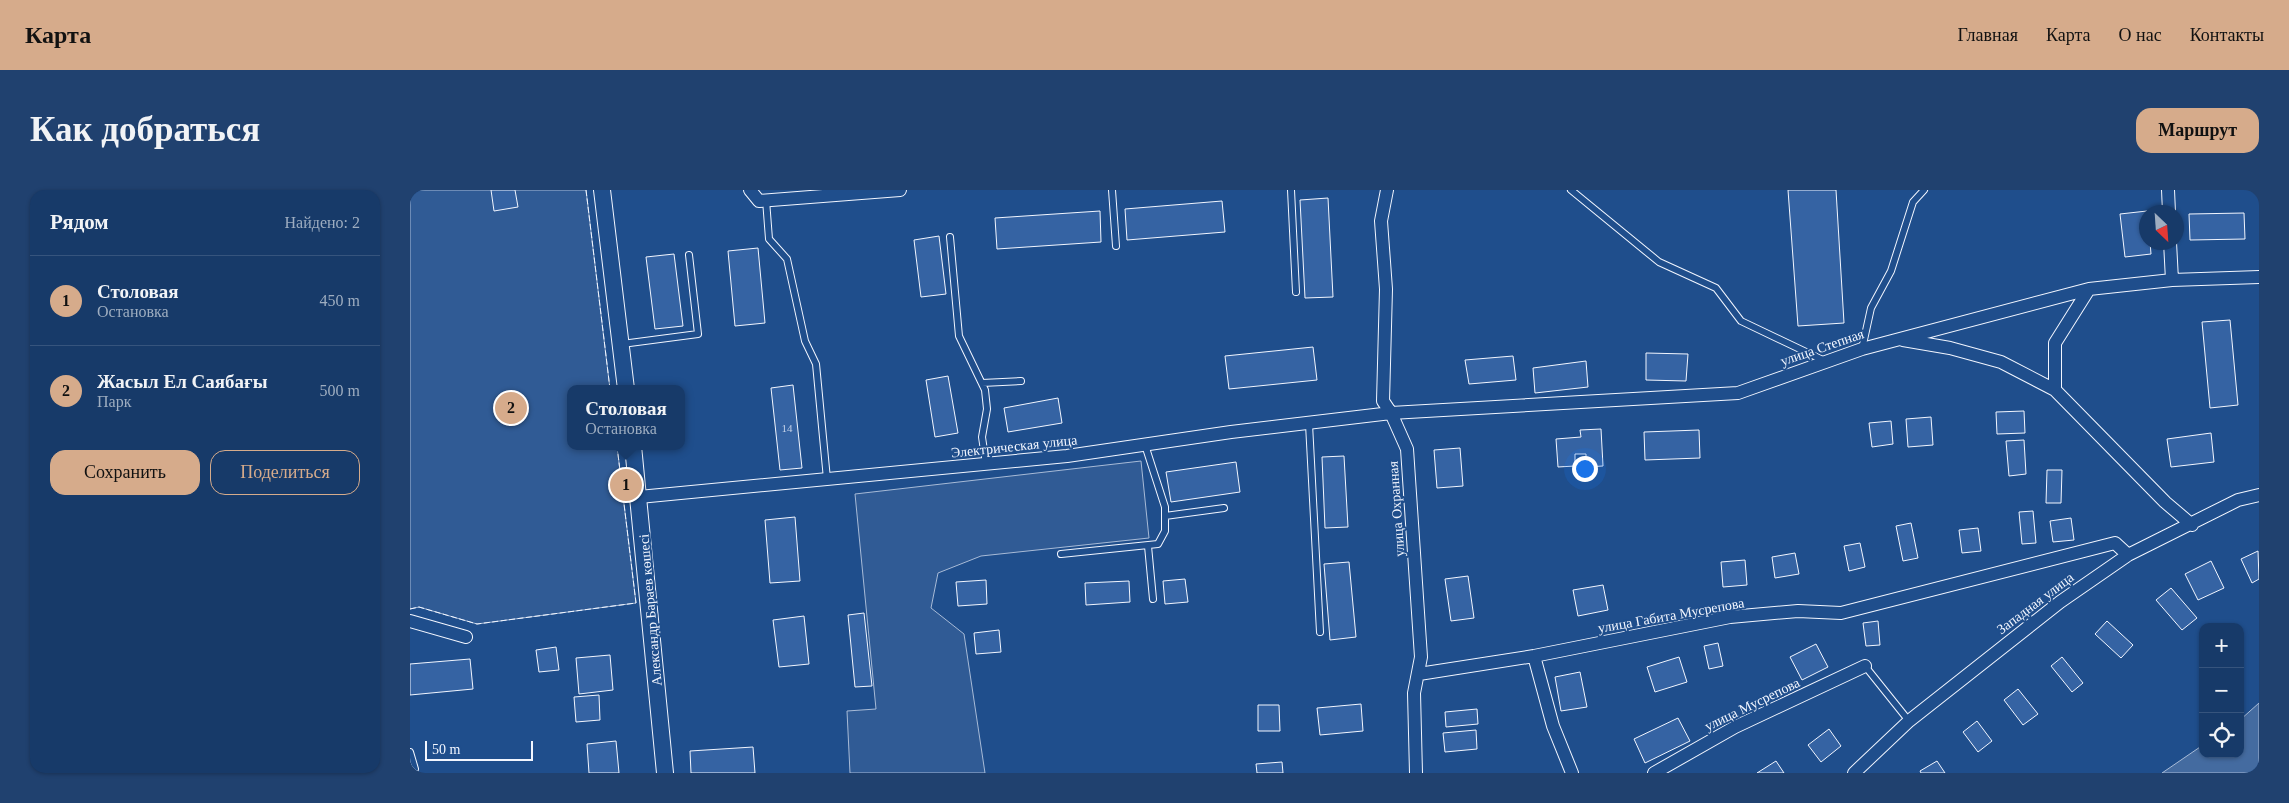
<!DOCTYPE html>
<html lang="ru">
<head>
<meta charset="utf-8">
<style>
  :root { --surface:#173a69; --page:#20416f; --text:#f1f3f6; --muted:#9eadc0; --line:#36547d; --accent:#d6ab8b }
  body { margin:0; font-family:"Times New Roman",serif; background:var(--page); color:var(--text) }
  .controls { position:absolute; right:15px; bottom:15px; display:grid; overflow:hidden; border-radius:10px; box-shadow:0 1px 4px #0004 }
  .controls button { width:45px; height:45px; display:grid; place-items:center; padding:0; border:0; border-bottom:1px solid var(--line); background:var(--surface); color:var(--text); font:25px sans-serif }
  .compass { position:absolute; left:1729px; top:15px; width:45px; height:45px; border-radius:50%; background:var(--surface); box-shadow:0 1px 4px #0004; rotate:155deg }
  .scale { position:absolute; left:15px; bottom:12px; width:108px; box-sizing:border-box; padding-left:5px; border:2px solid #f2f6ff; border-top:0; font-size:14px; line-height:18px; white-space:nowrap; color:#f2f6ff; -webkit-text-stroke:4px #1f4e8c; paint-order:stroke }
  .you { position:absolute; left:1174px; top:278px; width:18px; height:18px; margin:-12px; border:4px solid #fff; border-radius:50%; background:#1a73e8; box-shadow:0 0 0 8px #1a73e833 }
  .badge { display:grid; place-items:center; width:32px; height:32px; border-radius:50%; background:var(--accent); color:#111; font-size:16px; font-weight:700 }
  .pin { position:absolute; translate:-50% -50%; border:2px solid #fff; box-shadow:0 1px 5px #0006 }
  .popup { position:absolute; left:157px; top:195px; width:118px; height:65px; box-sizing:border-box; display:grid; place-content:center; border-radius:10px; background:var(--surface); filter:drop-shadow(0 1px 4px #0005); font-size:16px; white-space:nowrap; color:var(--muted) }
  .popup b { font-size:19px; color:var(--text) }
  .popup::after { content:''; position:absolute; left:50%; top:100%; margin-left:-10px; border:10px solid transparent; border-top-color:var(--surface) }
  .list { margin:0; padding:0; list-style:none }
  h2 { display:flex; justify-content:space-between; align-items:center; height:65px; margin:0; padding:0 20px; font-size:21px }
  h2 small { font-size:16px; font-weight:400; color:var(--muted) }
  .list li { display:grid; grid-template-columns:32px 1fr auto; gap:15px; align-items:center; box-sizing:border-box; height:90px; padding:0 20px; border-top:1px solid var(--line) }
  .list b { display:block; font-size:19px; white-space:nowrap }
  .list p { margin:0; font-size:16px; white-space:nowrap; color:var(--muted) }
  .list em { font-size:16px; font-style:normal; color:var(--muted) }
  .actions { display:flex; gap:10px; padding:15px 20px }
  .actions a { flex:1; padding:11px 0; border:1px solid var(--accent); border-radius:15px; text-align:center; font-size:18px; color:var(--accent) }
  .actions .main { background:var(--accent); color:#111 }
  .icon { flex:none; width:28px; height:28px; fill:none; stroke:currentColor; stroke-width:2; stroke-linecap:round; stroke-linejoin:round }
  .map { position:relative; flex:none; width:1849px; height:583px; overflow:hidden; border-radius:15px }
  header { display:flex; align-items:center; gap:30px; box-sizing:border-box; height:70px; padding:0 25px; background:var(--accent); color:#111 }
  header strong { font-size:24px }
  nav { display:flex; gap:28px; margin-inline-start:auto; font-size:18px }
  .intro { display:flex; align-items:center; justify-content:space-between; box-sizing:border-box; height:120px; padding:0 30px }
  h1 { margin:0; font-size:35px }
  .button { padding:12px 22px; border-radius:15px; background:var(--accent); color:#111; font-size:18px; font-weight:700 }
  main { display:flex; gap:30px; padding:0 30px }
  aside { flex:1; background:var(--surface); border-radius:15px; box-shadow:0 1px 4px #0004 }
  .map>svg:first-child { display:block }
  .built { fill:#305b95; stroke:#a8bbd7 }
  .water { fill:#446ba0; stroke:#a8bbd7 }
  .building { fill:#3563a3; stroke:#f2f6ff }
  .lines { fill:none; stroke-linecap:round; stroke-linejoin:round }
  .service-casing { stroke:#f2f6ff; stroke-width:8 }
  .minor-casing { stroke:#f2f6ff; stroke-width:14 }
  .tertiary-casing { stroke:#f2f6ff; stroke-width:18 }
  .service { stroke:#1f4e8c; stroke-width:6 }
  .minor { stroke:#1f4e8c; stroke-width:12 }
  .tertiary { stroke:#1f4e8c; stroke-width:16 }
  .fence { stroke:#f2f6ff; stroke-width:1; stroke-dasharray:6 2.5; stroke-linecap:butt }
  .labels { text-anchor:middle; stroke-width:4; stroke-linejoin:round; paint-order:stroke }
  .number-label { font-size:11px; fill:#c3d1e8 }
  .street-label { font-size:14px; fill:#f2f6ff; stroke:#1f4e8c }
</style>
</head>
<body>
<header>
<strong>Карта</strong>
<nav><a>Главная</a><a>Карта</a><a>О нас</a><a>Контакты</a></nav>
</header>
<div class="intro"><h1>Как добраться</h1><a class="button">Маршрут</a></div>
<main>
<aside>
<h2>Рядом<small>Найдено: 2</small></h2>
<ul class="list">
<li><span class="badge">1</span><div><b>Столовая</b><p>Остановка</p></div><em>450 m</em></li>
<li><span class="badge">2</span><div><b>Жасыл Ел Саябағы</b><p>Парк</p></div><em>500 m</em></li>
</ul>
<div class="actions"><a class="main">Сохранить</a><a>Поделиться</a></div>
</aside>
<div class="map">
<svg width="1849" height="583" viewBox="0 0 1849 583">
  <rect width="100%" height="100%" fill="#1f4e8c"/>
  <path class="built" d="M0,0H176L200,199H161V256H207L226,413L67,434L9,417L0,419Z
    M731,271L739,348L571,366L528,383L521,418L554,444L575,583H440L437,521L466,519L445,304Z"/>
  <path class="water" d="M1849,513V583H1752L1793,555V564H1830V530Z"/>
  <path class="building" d="M81,0H105L108,17L84,21Z
    M1378,0H1426L1434,133L1388,136Z
    M918,8L923,107L895,108L890,10Z
    M812,11L815,42L717,50L715,19Z
    M690,21L691,52L587,59L585,28Z
    M1737,21L1736,52H1740L1741,64L1715,67L1710,24Z
    M1834,23L1835,49L1780,50L1779,24Z
    M529,46L536,104L511,107L504,50Z
    M348,58L355,133L325,136L318,61Z
    M264,64L273,136L245,139L236,67Z
    M1820,130L1828,215L1800,218L1792,132Z
    M903,157L907,190L819,199L815,166Z
    M1236,163L1278,164L1276,191L1236,190Z
    M1103,166L1106,190L1059,194L1055,170Z
    M1176,171L1178,197L1125,203L1123,178Z
    M538,186L548,243L525,247L516,190Z
    M383,195L392,278L370,280L361,198Z
    M648,208L652,233L598,242L594,218Z
    M1614,221L1615,243L1587,244L1586,222Z
    M1521,227L1523,255L1498,257L1496,229Z
    M1481,231L1483,254L1462,257L1459,233Z
    M1191,239L1193,276L1176,277V264H1165V276L1148,277L1146,249L1171,247L1170,240Z
    M1289,240L1290,268L1235,270L1234,242Z
    M1801,243L1804,272L1761,277L1757,249Z
    M1614,250L1616,284L1599,286L1596,251Z
    M1050,258L1053,296L1027,298L1024,260Z
    M934,266L938,337L915,338L912,267Z
    M826,272L830,302L761,312L756,282Z
    M1637,280H1652L1651,313H1636Z
    M1623,321L1626,353L1612,354L1609,322Z
    M385,327L390,391L360,393L355,330Z
    M1661,328L1664,350L1643,352L1640,331Z
    M1501,333L1508,368L1493,371L1486,336Z
    M1568,338L1571,361L1552,363L1549,340Z
    M1450,353L1455,377L1439,381L1434,356Z
    M1848,361L1849,389L1842,393L1831,369Z
    M1385,363L1389,384L1365,388L1362,367Z
    M1335,370L1337,395L1313,397L1311,372Z
    M1801,371L1814,398L1788,410L1775,384Z
    M939,372L946,447L920,450L914,374Z
    M1058,386L1064,428L1041,431L1035,389Z
    M775,389L778,412L755,414L753,391Z
    M576,390L577,414L548,416L546,392Z
    M719,391L720,412L676,415L675,393Z
    M1193,395L1198,420L1168,426L1163,400Z
    M1761,398L1787,428L1772,440L1746,410Z
    M454,423L462,496L445,497L438,425Z
    M394,426L399,474L369,477L363,430Z
    M1468,431L1470,455L1456,456L1453,433Z
    M1697,431L1723,455L1711,468L1685,444Z
    M589,440L591,462L566,464L564,443Z
    M1308,453L1313,476L1299,479L1294,456Z
    M1406,454L1418,477L1392,490L1380,467Z
    M146,457L149,480L129,482L126,460Z
    M200,465L203,500L169,504L166,468Z
    M1269,467L1277,492L1245,502L1237,477Z
    M1652,467L1673,493L1662,502L1641,476Z
    M60,469L63,499L0,505V474Z
    M1170,482L1177,517L1151,521L1145,487Z
    M1608,499L1628,524L1613,535L1594,510Z
    M189,505L190,530L166,532L164,507Z
    M951,514L953,541L910,545L907,518Z
    M848,515H869L870,541H848Z
    M1067,519L1068,534L1036,537L1035,522Z
    M1268,528L1280,551L1235,573L1224,549Z
    M1567,531L1582,551L1568,562L1553,542Z
    M1419,539L1431,556L1411,572L1398,555Z
    M1066,540L1067,559L1035,562L1033,543Z
    M206,551L209,583H179L177,554Z
    M343,557L345,583H281L280,561Z
    M1366,571L1374,583H1347Z
    M1527,571L1535,583H1511L1510,581Z
    M872,572L873,583H847L846,574Z"/>
  <g class="lines">
    <defs>
      <path id="service" d="M702,0L706,56
        M881,0L886,102
        M1161,0L1249,72L1306,98L1331,131L1415,171
        M356,10L359,49L377,69L395,151L406,174L417,289
        M540,47L549,146L575,200L577,219L572,247L576,274
        M212,154L288,144L279,65
        M1452,159L1461,118L1481,81L1503,12L1514,0
        M572,193L611,191
        M899,234L910,442
        M755,326L814,318
        M738,356L743,409
        M651,364L748,354L755,341V317L735,255
        M1455,476L1499,531
        M0,562L5,579L3,583"/>
      <path id="minor" d="M340,0L349,11L490,0
        M977,0L971,31L976,99L973,211L981,223L997,259L1011,467L1004,503L1006,583
        M1758,0L1759,22
        M1760,52L1762,90
        M1493,150L1540,158L1591,172L1645,200V153L1679,99
        M1645,200L1755,312L1782,335
        M229,307L657,266L821,242L981,223L1328,203L1452,159L1679,99L1762,90L1849,87
        M0,431L56,447
        M1124,466L1143,536L1162,583
        M1009,484L1124,466L1320,427L1388,421L1431,423L1705,353L1718,365
        M1244,583L1325,537L1455,476
        M1444,583L1499,531L1650,412L1718,365L1828,310L1849,305"/>
      <path id="tertiary" d="M192,0L216,199
        M223,256L255,583"/>
    </defs>
    <use href="#service" class="service-casing"/>
    <use href="#minor" class="minor-casing"/>
    <use href="#tertiary" class="tertiary-casing"/>
    <use href="#service" class="service"/>
    <use href="#minor" class="minor"/>
    <use href="#tertiary" class="tertiary"/>
    <path class="fence" d="M176,0L200,199
      M0,419L9,417L67,434L226,413L207,256"/>
  </g>
  <g class="labels">
    <g class="number-label">
      <text x="377" y="242">14</text>
    </g>
    <g class="street-label">
      <text transform="translate(1412 157) rotate(-19)" y="5">улица Степная</text>
      <text transform="translate(604 256) rotate(-6)" y="5">Электрическая улица</text>
      <text transform="translate(986 319) rotate(-94)" y="5">улица Охранная</text>
      <text transform="translate(1625 413) rotate(-37)" y="5">Западная улица</text>
      <text transform="translate(240 420) rotate(-95)" y="5">Александр Бараев көшесі</text>
      <text transform="translate(1261 425) rotate(-10)" y="5">улица Габита Мусрепова</text>
      <text transform="translate(1342 514) rotate(-26)" y="5">улица Мусрепова</text>
    </g>
  </g>
</svg>
<div class="controls">
<button>+</button>
<button>−</button>
<button><svg class="icon" aria-label="locate" viewBox="0 0 24 24"><circle cx="12" cy="12" r="6"/><path d="M12 2v4M12 18v4M2 12h4M18 12h4"/></svg></button>
</div>
<svg class="compass" viewBox="-18 -18 36 36"><path d="M0-13l5 13h-10z" fill="#e53935"/><path d="M0 13l5-13h-10z" fill="#9eadc0"/></svg>
<div class="scale">50 m</div>
<div class="you"></div>
<div class="pin badge" style="left:216px;top:295px">1</div>
<div class="popup"><b>Столовая</b>Остановка</div>
<div class="pin badge" style="left:101px;top:218px">2</div>
</div>
</main>
</body>
</html>
